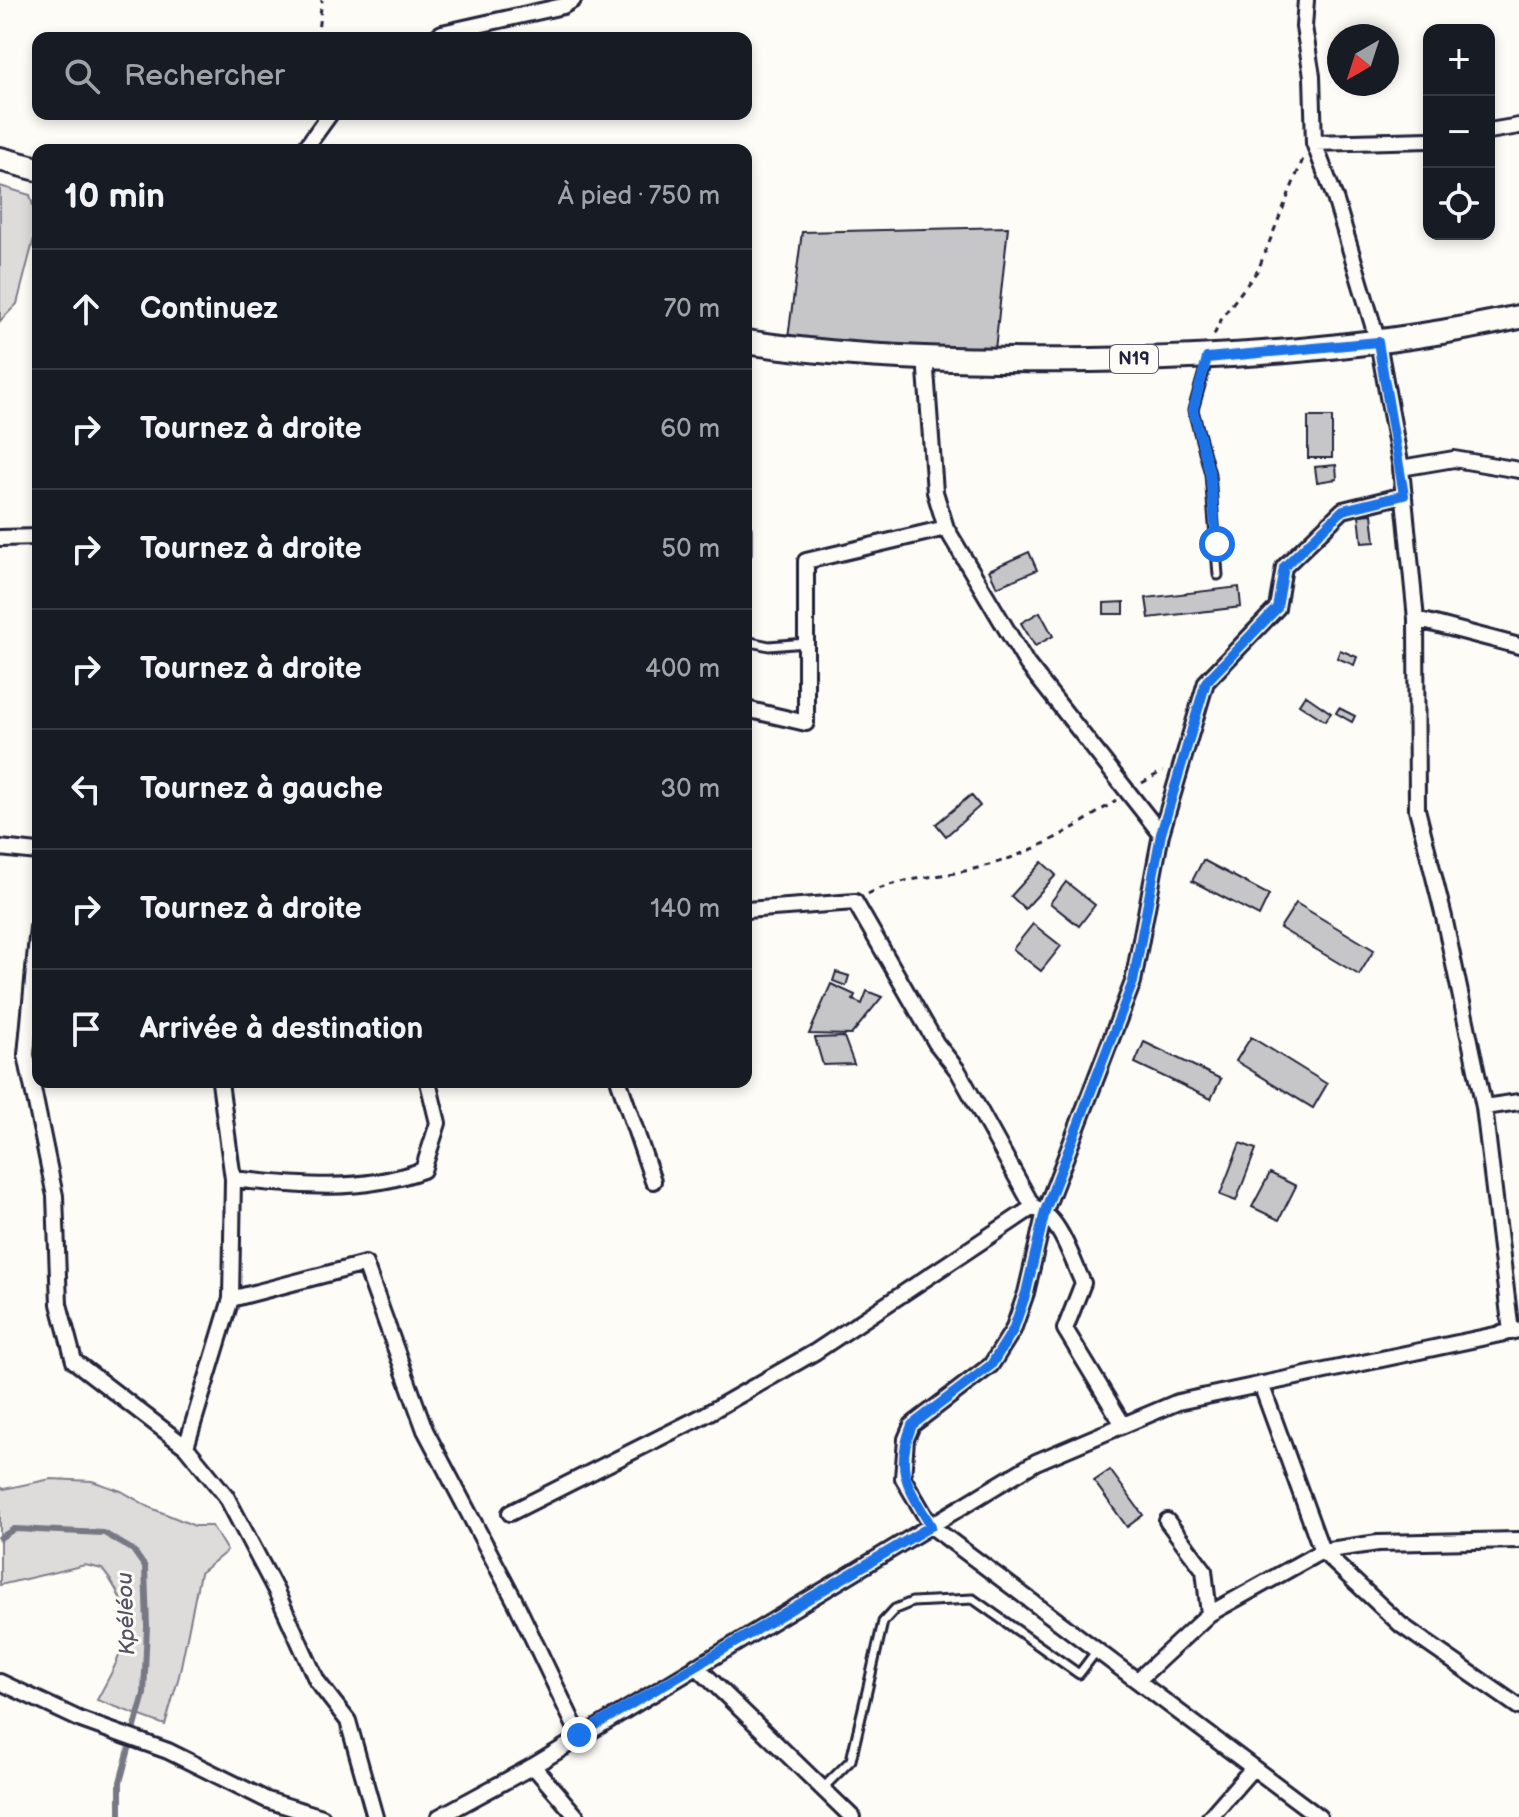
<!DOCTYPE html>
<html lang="fr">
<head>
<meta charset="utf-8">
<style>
  :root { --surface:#171b24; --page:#242831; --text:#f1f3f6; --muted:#9ea1a6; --line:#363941 }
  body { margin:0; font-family:"Balsamiq Sans",sans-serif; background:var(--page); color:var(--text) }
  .controls { position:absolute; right:24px; top:24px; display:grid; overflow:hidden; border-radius:16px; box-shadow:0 4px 12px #0003 }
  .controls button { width:72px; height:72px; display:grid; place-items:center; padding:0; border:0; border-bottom:2px solid var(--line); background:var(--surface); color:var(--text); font:40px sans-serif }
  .compass { position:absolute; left:1327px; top:24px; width:72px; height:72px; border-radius:50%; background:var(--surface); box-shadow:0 4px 12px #0003; rotate:219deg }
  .stop { position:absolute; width:24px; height:24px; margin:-18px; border:6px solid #1a73e8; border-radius:50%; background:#fff }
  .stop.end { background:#1a73e8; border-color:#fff; box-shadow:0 2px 8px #0008 }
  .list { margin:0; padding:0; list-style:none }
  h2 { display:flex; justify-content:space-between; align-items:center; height:104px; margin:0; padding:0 32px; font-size:34px }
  h2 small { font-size:26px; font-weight:400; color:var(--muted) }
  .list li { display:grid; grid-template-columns:52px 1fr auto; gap:24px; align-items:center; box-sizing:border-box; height:120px; padding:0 32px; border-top:2px solid var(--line) }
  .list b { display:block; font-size:30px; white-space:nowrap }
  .list em { font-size:26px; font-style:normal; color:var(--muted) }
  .icon { flex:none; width:44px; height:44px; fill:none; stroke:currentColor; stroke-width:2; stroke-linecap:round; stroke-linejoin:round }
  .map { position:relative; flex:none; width:1519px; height:1817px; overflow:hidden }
  .search { position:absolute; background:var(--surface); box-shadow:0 4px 12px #0003; left:32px; top:32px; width:720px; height:88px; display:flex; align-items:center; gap:20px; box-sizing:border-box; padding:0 28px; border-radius:16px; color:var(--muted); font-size:30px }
  .panel { position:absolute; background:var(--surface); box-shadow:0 4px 12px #0003; left:32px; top:144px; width:720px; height:944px; border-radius:16px }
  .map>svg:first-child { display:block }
  .green { fill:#dddcdb; stroke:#807f8b; stroke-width:2 }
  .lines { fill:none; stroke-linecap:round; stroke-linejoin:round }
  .stream { stroke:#787885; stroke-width:6 }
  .building { fill:#c6c6c8; stroke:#22223b; stroke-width:2 }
  .service-casing { stroke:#22223b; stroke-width:13 }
  .minor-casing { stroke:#22223b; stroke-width:20 }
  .primary-casing { stroke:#22223b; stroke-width:28 }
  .path { stroke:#22223b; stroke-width:3; stroke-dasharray:6 6; stroke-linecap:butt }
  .service { stroke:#fdfcf7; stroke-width:7 }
  .minor { stroke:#fdfcf7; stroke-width:14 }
  .primary { stroke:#fdfcf7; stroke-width:22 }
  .route { stroke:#1a73e8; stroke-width:10 }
  .labels { text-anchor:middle; stroke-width:6; stroke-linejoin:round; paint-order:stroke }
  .shield { fill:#fdfcf7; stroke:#646373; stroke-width:2 }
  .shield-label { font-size:18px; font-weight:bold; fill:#22223b }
  .water-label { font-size:22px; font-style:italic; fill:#545466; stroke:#fdfcf7 }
</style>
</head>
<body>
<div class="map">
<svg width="1519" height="1817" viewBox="0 0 1519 1817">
  <rect width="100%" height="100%" fill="#fdfcf7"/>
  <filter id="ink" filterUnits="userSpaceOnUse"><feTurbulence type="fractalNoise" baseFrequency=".0125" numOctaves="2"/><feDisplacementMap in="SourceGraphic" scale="16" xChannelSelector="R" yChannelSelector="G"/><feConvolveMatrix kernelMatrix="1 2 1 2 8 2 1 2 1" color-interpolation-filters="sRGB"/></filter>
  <g filter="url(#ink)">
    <path class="green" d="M0,186L30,195L38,223L17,304L0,321Z
      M51,1479L92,1481L121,1491L151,1508L195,1526H212L227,1551L200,1573L179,1676L165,1725L97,1700C124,1650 143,1619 102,1569L85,1565L0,1585V1487L4,1489Z"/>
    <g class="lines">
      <path class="stream" d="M0,1538L14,1529L104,1533L133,1550L145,1567L147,1626L144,1694L120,1782V1817"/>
    </g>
    <path class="building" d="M1008,227L995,350L788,338L802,232Z
      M1308,417H1332V458H1308Z
      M1336,465L1337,479L1317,482L1315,467Z
      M1372,514L1375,542L1362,543L1359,515Z
      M1029,552L1037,570L997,587L989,570Z
      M1239,587L1241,607L1149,618L1146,598Z
      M1124,602V614H1104V603Z
      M1040,612L1053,636L1035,646L1021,623Z
      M1340,650L1357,657L1354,665L1337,658Z
      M1305,695L1331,713L1325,721L1299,704Z
      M1339,708L1355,716L1352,722L1336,713Z
      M971,795L980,806L946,836L936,824Z
      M1203,860L1269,895L1259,916L1192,881Z
      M1042,862L1056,875L1025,909L1011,896Z
      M1066,882L1095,905L1079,926L1050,903Z
      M1296,903L1374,950L1359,975L1280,928Z
      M1033,924L1061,946L1041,971L1013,949Z
      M836,972L849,976L846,986L833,981Z
      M831,984L855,995L853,1000L862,1004L867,991L882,997L851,1035L809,1034Z
      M844,1037L854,1064L823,1065L815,1038Z
      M1251,1037L1327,1084L1313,1108L1236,1061Z
      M1144,1042L1221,1079L1211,1099L1135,1063Z
      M1240,1143L1256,1149L1236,1201L1220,1195Z
      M1270,1173L1296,1186L1279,1220L1252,1207Z
      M1110,1470L1143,1515L1127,1527L1094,1481Z"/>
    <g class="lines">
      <defs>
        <path id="service" d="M1207,361L1193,410L1210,474L1218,575
          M746,529V554
          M746,641L769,646L806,643
          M822,1789L851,1760L883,1622L895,1609L912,1602L973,1599L1079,1674L1098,1649"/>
        <path id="minor" d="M1306,0L1304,27L1312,76L1314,143L1335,198L1378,342L1401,468L1416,619L1417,809L1444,917L1484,1107L1511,1332
          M435,38L442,33L563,6L573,0
          M1489,131L1519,126
          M1314,143L1429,140
          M304,150L330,114
          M925,357L935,492L946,528L1027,664L1161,834
          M1401,468L1454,459L1519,470
          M0,538L38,537
          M1416,619L1519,646
          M746,709L806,723V561L946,528
          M0,848L38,852
          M746,910L855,902L936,1043L958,1071L1033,1207C1060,1216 1071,1258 1083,1283L1065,1329L1122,1423
          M38,927L26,1055L55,1196L59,1304L74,1361L186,1447L226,1496L276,1591L317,1681L348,1721L375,1817
          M619,1082L653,1181
          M1484,1107L1519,1102
          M233,1179C298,1186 360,1193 423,1170L438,1123L428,1082
          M231,1299L365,1264L425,1430L515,1601L579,1735
          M1261,1384L1322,1551L1401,1625L1519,1707
          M186,1447L231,1299L233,1179L220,1082
          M510,1513L701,1417L815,1352L1033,1207
          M1167,1521L1204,1570L1209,1614
          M696,1666L852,1817
          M1139,1679L1209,1614L1322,1551L1378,1543L1519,1540
          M0,1682L81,1720L168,1751L267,1800L322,1817
          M533,1766L577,1817
          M439,1817L533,1766L1036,1462L1178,1402L1519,1330
          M1210,1817L1252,1769
          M1319,1817L931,1526L903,1478L906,1439L912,1425L991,1365L1013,1330L1026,1293L1045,1211L1133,982L1161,834L1206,682L1277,608L1284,567L1343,510L1404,495"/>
        <path id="primary" d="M0,159L38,169
          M746,342C860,359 976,361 1091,360C1234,358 1379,348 1519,317"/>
      </defs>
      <use href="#service" class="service-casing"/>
      <use href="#minor" class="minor-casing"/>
      <use href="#primary" class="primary-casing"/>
      <path class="path" d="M317,38L322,0
        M1214,335L1223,316L1258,270L1303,159
        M1142,783L1163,771
        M868,894C898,878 932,878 965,871C1024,858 1066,835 1116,800"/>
      <use href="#service" class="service"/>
      <use href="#minor" class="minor"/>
      <use href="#primary" class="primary"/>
    </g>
  </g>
  <g class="lines" filter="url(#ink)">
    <path class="route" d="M579,1735L931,1526C908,1487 894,1470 912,1425L991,1365L1013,1330L1026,1293L1045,1211L1133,982L1161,834L1206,682L1277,608L1284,567L1343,510L1404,495L1378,342L1207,358L1193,410L1210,474L1217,544"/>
  </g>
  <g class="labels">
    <rect class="shield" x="1110" y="345" width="48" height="28" rx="6"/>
    <g class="shield-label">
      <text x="1134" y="365">N19</text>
    </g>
    <g class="water-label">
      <text transform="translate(125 1614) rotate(-92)" y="8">Kpéléou</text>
    </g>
  </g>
</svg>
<div class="controls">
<button>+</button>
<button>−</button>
<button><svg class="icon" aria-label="locate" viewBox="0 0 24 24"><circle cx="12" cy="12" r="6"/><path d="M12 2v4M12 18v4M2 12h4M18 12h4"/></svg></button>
</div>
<svg class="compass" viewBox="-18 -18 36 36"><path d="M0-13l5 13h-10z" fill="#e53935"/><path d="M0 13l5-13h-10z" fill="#9ea1a6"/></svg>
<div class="stop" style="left:1217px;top:544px"></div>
<div class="stop end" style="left:579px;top:1735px"></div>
<div class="search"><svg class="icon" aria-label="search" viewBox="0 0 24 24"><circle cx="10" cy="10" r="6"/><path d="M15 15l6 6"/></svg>Rechercher</div>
<section class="panel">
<h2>10 min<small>À pied · 750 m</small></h2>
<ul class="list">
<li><svg class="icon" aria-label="ahead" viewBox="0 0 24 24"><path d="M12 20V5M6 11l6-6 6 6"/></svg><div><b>Continuez</b></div><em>70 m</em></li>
<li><svg class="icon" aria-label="right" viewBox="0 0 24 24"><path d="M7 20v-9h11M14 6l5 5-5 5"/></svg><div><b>Tournez à droite</b></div><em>60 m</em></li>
<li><svg class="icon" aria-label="right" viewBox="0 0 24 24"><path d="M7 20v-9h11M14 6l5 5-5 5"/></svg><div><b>Tournez à droite</b></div><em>50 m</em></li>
<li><svg class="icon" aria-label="right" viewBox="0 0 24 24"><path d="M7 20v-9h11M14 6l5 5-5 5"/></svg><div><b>Tournez à droite</b></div><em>400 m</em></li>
<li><svg class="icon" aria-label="left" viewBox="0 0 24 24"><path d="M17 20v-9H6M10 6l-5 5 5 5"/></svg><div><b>Tournez à gauche</b></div><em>30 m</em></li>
<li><svg class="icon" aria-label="right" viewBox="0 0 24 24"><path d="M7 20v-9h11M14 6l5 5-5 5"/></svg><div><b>Tournez à droite</b></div><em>140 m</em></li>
<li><svg class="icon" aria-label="arrive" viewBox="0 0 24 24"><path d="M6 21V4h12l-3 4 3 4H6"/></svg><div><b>Arrivée à destination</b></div></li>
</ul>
</section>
</div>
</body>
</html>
